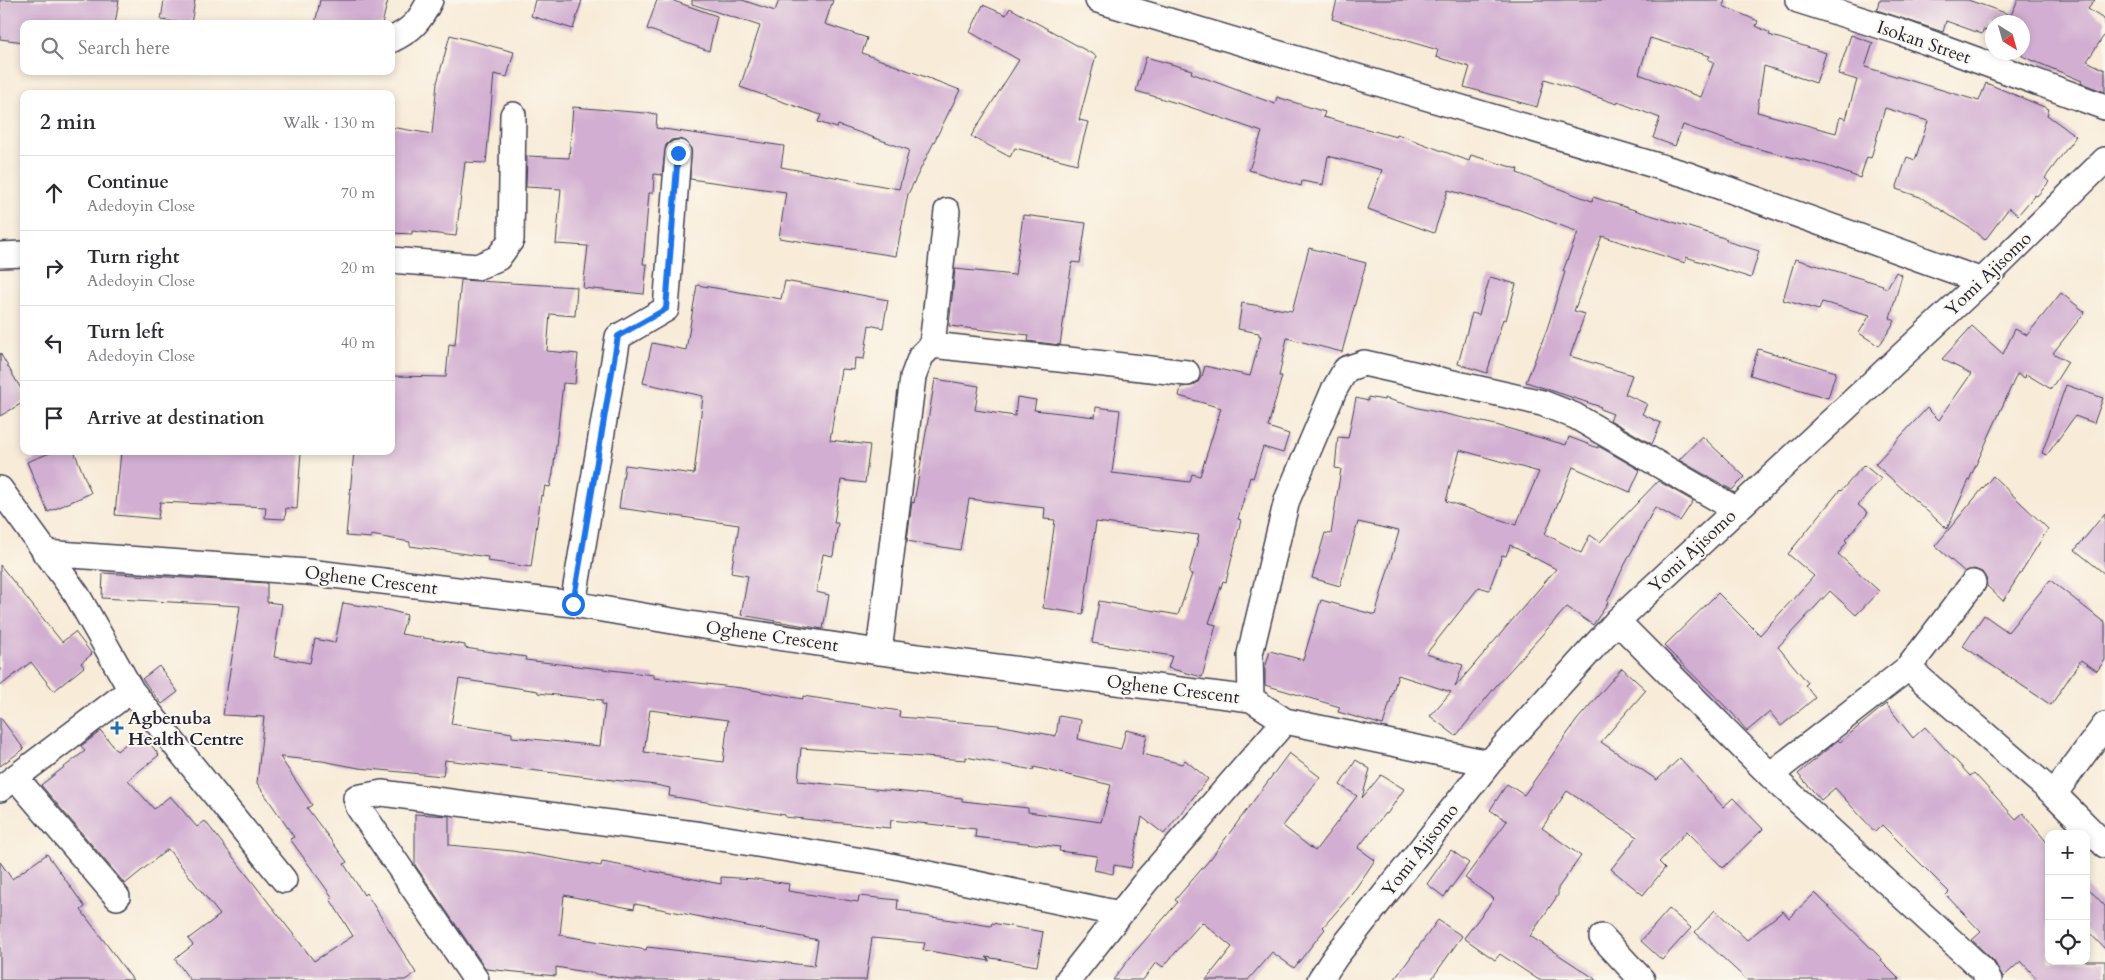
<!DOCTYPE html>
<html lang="en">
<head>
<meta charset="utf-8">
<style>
  :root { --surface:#fff; --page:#f7f7f7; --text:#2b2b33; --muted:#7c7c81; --line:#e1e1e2 }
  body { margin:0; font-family:Cardo,serif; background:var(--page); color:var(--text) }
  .controls { position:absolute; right:15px; bottom:15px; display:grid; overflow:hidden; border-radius:10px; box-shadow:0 2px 8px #0003 }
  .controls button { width:45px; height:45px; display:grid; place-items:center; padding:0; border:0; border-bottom:1px solid var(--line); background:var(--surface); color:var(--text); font:25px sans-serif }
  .compass { position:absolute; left:1985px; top:15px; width:45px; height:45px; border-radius:50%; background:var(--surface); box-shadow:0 2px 8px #0003; rotate:143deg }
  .stop { position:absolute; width:15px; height:15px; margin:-11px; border:4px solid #1a73e8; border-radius:50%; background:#fff }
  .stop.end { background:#1a73e8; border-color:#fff; box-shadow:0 1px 5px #0008 }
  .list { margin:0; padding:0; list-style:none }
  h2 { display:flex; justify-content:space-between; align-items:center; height:65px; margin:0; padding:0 20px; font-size:21px }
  h2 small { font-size:16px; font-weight:400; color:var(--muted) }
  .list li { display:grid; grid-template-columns:32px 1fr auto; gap:15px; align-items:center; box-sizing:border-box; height:75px; padding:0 20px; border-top:1px solid var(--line) }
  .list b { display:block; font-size:19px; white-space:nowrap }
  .list p { margin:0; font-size:16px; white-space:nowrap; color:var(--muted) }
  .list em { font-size:16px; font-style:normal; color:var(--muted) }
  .icon { flex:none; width:28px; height:28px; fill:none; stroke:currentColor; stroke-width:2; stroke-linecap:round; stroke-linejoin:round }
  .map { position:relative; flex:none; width:2105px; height:980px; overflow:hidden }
  .search { position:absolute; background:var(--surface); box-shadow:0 2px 8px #0003; left:20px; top:20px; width:375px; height:55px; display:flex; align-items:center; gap:12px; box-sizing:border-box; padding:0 18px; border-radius:10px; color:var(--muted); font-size:19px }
  .panel { position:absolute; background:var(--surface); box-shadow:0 2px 8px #0003; left:20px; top:90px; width:375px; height:365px; border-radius:10px }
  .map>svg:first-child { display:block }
  .building { fill:#d2afd2; fill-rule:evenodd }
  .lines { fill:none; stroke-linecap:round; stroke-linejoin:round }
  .minor-casing { stroke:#424053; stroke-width:28 }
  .minor { stroke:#fff; stroke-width:25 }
  .route { stroke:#1a73e8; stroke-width:6 }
  .poi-dot { fill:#1f6fb2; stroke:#fbf7ec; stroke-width:2 }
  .labels { text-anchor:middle; stroke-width:4; stroke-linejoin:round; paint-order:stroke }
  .street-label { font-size:18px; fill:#22223b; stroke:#fbf7ec }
  .poi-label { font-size:18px; font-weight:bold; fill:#22223b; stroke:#fbf7ec; text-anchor:start }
</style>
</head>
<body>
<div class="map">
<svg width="2105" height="980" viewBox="0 0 2105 980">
  <rect width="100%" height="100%" fill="#fbf7ec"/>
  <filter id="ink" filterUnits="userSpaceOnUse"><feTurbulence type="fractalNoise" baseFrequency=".02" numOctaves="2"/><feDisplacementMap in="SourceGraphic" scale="10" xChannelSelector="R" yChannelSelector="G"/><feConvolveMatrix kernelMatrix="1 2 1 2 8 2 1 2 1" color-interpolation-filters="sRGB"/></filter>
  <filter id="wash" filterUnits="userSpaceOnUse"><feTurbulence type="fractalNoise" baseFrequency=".0096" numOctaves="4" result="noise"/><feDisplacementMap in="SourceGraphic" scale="20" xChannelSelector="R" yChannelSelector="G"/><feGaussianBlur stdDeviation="1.12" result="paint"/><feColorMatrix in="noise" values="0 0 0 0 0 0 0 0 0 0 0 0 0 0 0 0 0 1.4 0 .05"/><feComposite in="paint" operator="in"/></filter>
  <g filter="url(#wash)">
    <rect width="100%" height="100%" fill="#f8ebd8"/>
    <g id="blocks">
      <path class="building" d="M0,0H119L115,24H24V42L0,39Z
        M164,0H195L191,24L161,20Z
        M320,0H388L382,24H315Z
        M535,0H582L573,29L531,16Z
        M657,0H671L717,16L709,51L647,29Z
        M692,0H742L775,11L779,0H833L825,24L867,38L862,53L960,90L908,194L896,256L779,238L786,192L690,179L691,147L686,141L679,139L671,140L666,145L662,175L654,174L653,193H649L643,264H647L644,294L583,288L588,246L556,244L561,189L526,187L527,156L569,158L573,107L657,114L656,128L784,146L781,167L899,189L909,150L838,125L837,128L818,122L821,115L740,87L760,26L692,4Z
        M1337,0H1725L1723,6L1758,21L1756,26L1770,33L1769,35L1826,53L1816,83L1764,66L1757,112L1836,133L1840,117L1846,119L1857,80L1838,74L1851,35L1873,43L1865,67L1979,101L1986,83L2049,109L2047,115L2076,136L2045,178L2049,182L2037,196L2035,195L2018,215L2009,208L1985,240L1970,228L1920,197L1896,189L1907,157L1915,160L1928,121L1885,108L1871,158L1867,157L1860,178L1827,166L1735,143L1683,125L1675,146L1653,138L1660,118L1618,102L1617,104L1545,79L1537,107L1464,87L1470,67L1436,57L1438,50L1332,19ZM1650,38L1710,56L1708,59L1714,62L1701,97L1639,74Z
        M1879,0H1968L2011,15L2018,0H2095L2088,9L2105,20V34L2087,61L2105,70V92L2081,83L2082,81L2022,56V22H1992V32L1983,30L1982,34L1946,21L1943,32L1877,10Z
        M983,5L1006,15L1010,8L1096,56L1079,120L1088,122L1077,164L1015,148L1010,157L971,136L1019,60L970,32Z
        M450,35L514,52L507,77L494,74L486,163L465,162L456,236L412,231V234L391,233V127L432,134L437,83Z
        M1146,57L1192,70L1191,73L1275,104L1277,97L1325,112L1323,117L1396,137L1397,134L1469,161L1471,155L1518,169L1517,173L1592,201L1593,197L1727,239L1726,241L1759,251L1751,278L1686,257L1685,263L1602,236L1574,311L1585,314L1570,356L1632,375L1625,394L1647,404L1642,414L1661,423L1652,444L1610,420L1613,414L1600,409L1601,407L1526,382L1547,329L1565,272L1563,271L1578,232L1520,210L1448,190L1434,233L1368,209L1382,170L1328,156L1323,185L1302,181L1301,186L1249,170L1262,132L1190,107L1136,91Z
        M1023,215L1086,223L1080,263L1072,262L1060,345L1028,341L1029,335L949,326L955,269L1015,275Z
        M1309,248L1366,263L1342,352L1287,338L1279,376H1282L1268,427L1289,434L1283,453L1263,447L1253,478L1250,477L1238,519L1241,520L1226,582L1223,581L1209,623L1216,625L1202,677L1168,668L1172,656L1092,643L1099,601L1178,615L1192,574L1189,573L1199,535L1096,522L1083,614L1043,608L1055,520L1044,519L1045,508L969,499L960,550L907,541L912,502L914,503L935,379L979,386L975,410L1015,416L1017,397L1036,400L1034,410L1095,417L1096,407L1120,410L1112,473L1190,482L1192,474L1200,476L1221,408L1179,396L1181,387L1192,386L1198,382L1202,376L1205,366L1250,376L1261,336H1259V333L1238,329L1242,303L1292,311Z
        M1795,259L1883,285L1882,287L1887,288L1896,272L1902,275L1890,318L1895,321L1879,346L1859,333L1870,315L1822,302L1819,310L1783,300Z
        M1490,277L1516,284L1506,320L1503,319L1487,373L1458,364L1472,313L1479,315Z
        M461,280L577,287L575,316L550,314L547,351L578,354L575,384L563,383L553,473L550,487L545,486L543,496L541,495L531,567L487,561L488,557L410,546V542L371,535V538L346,536L354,451H391V376L446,377L449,344L455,345Z
        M785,281L888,300L883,328L869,325L864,359L855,358L854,370L841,369L830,440L870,445L865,483L841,480L834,523H838L833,556L823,554L816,592L829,595L823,629L741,615L748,576L731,573L739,525L619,508L625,465L694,474L703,396L643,383L652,343L686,350L697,285L781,299Z
        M2061,293L2085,312L2053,353L2068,362L2051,389L2026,374L2025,378L2017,374L1947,529L1875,464L1927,408L1939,420L1971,374L1942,359L1972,326L2003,354L2015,329L2027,335Z
        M1758,349L1836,372L1828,398L1750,375Z
        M0,353L24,394V402L0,416Z
        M2066,385L2103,398L2094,423L2075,416L2047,455L2042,453Z
        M1368,397L1384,400V398L1418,408L1496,425L1566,445L1569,437L1598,448V446L1640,470L1630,492L1573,467L1545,534L1581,553L1590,535L1600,542L1658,481L1693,501L1680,521L1655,507L1621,572L1607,602L1608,603L1593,625L1567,607L1496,686L1456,736L1430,716L1451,692L1398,675L1383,725L1338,712L1340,707L1265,685V668L1270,651L1303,660L1321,600L1375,615L1399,531L1358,522L1340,586L1312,578L1325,533L1331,534L1341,469L1335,468L1338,437L1348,438L1356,398L1368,401ZM1460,450L1539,472L1516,525L1446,501ZM1510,545L1556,569L1455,687L1463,665L1426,654L1479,587L1489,590L1502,555L1506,556Z
        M1702,436L1745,477L1732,490L1679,460Z
        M55,451H74L91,493L48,512L27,462Z
        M121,451H301L297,509L286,508L285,519L265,518L266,507L160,502L158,519L115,515Z
        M1864,465L1881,479L1858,505L1868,513L1845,540L1847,542L1838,554L1879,591L1856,615L1830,591L1778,647L1808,683L1805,685L1815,698L1781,726L1770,712L1747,731L1733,714L1664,646L1718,593L1760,635L1814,576L1788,554L1840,490L1841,491Z
        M1993,476L2048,529L2003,601L1987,586L1986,578L1982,572L1974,569L1965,572L1935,546Z
        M2105,513V574L2075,550Z
        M0,565L62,642L75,632L92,654L81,663L84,667L54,691L31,662L0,686Z
        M103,573L267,583V602L282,604L274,657L310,663L315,639L335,643L343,603L388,610L407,615L401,634L465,645V648L526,657L525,660L654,675V678L741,688L803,699V696L900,711L899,717L998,725L1056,736L1059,716L1081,720L1078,739L1121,749L1126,730L1147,735L1142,754L1182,764L1185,760L1208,779L1164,834L1142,817L1131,868L1114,865L1113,874L1094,870L1097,856L1059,851L1060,847L975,837L976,829L891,820L890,828L785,817V815L669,796L670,788L656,785L445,760L443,776L359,768L322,761L280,757L312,805L307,808L347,862L344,864L364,895L366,893L416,973L405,980H190L175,959L193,945L188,939L220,915L168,849L125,884L41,785L85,751L81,746L101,731L117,751L141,732L159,755L128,780L154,809L170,796L197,827L205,821L314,961L353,936L330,899L333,898L290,839L294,837L257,783L264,717L223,715L240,606L102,598ZM459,679L538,691V693L602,700V704L605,705L600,746L512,737V733L451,724ZM650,710L728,720L723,762L644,752ZM801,748L966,760V757L1033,770L1034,767L1111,785L1101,822L1028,812V808L962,801V798L798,781Z
        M2050,580L2105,623V660L2097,671L2081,660L2051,705L1963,646L1984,615L2008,632Z
        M159,666L178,692L162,704L142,679Z
        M1622,668L1646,690L1601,742L1657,780L1680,758L1723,807L1733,798L1763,829L1723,868L1687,831L1659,862L1665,868L1643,895L1611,869L1637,837L1567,791L1542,828L1581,856L1558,888V895L1530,936L1597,980H1539L1500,954L1495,960L1464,938L1494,899L1465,878L1507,821L1490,810L1507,784L1524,795L1577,720Z
        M1886,704L1913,738L1925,727L1970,776L1974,773L2016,819L2023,813L2049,845V961H2105V980H2038L2021,961L2003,977L1994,961L1972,940L1981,932L1946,895L1949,892L1882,825L1875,832L1835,788L1821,800L1798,774L1825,751L1838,740L1840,742Z
        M0,717L24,749L0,766Z
        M1289,753L1320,777L1283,826L1315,851L1357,796L1340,785L1356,760L1370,769L1362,798L1381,775L1404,789L1387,814L1385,813L1358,848L1375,860L1351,895L1323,927L1325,929L1294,968L1272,952L1248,980H1206L1232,947L1202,922L1163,967L1156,962L1143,980H1113L1133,954L1178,902L1175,900L1211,858Z
        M415,814L449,816V845L512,851L601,866L602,862L721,884V877L756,879L789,884L788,891L858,902L859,896L898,900L897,910L912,912V914L991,926L992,923L1043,932L1037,966L986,957L990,961L923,950L925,943L872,938L866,980H631L556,967V976L486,969L415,865ZM564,895L634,909L635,904L818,940L814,966L647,947L646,950L560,935Z
        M1451,850L1469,863L1444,897L1427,884Z
        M47,854L85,907L81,910L133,980H0V862L12,879Z
        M2086,886L2105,906V949L2086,929Z
        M1815,893L1882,959L1881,961L1900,980H1747L1695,932L1715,910L1747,940L1783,911L1789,918Z
        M1669,909L1691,928L1662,960L1641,941Z
        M1438,920L1462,936L1431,980H1394Z"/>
    </g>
  </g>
  <g filter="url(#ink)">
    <use href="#blocks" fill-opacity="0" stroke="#424053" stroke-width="1"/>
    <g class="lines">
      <defs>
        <path id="minor" d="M1098,0L1688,175L1982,281
          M1798,0L1900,32L2105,107
          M391,40C412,30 420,21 430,0
          M0,255L24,254
          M391,260L477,267L498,258L511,240L513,115
          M932,345L947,211
          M0,489L77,595L131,690L284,880
          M45,553L308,572L573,604L690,624L879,652L1251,699L1285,721L1489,763
          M573,604L618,337L666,309L678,153
          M1617,621L1770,775L1982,969L1989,980
          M879,652L913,377L921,356L932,345L1187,373
          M1908,668L2054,794L2105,845
          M1251,699L1250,654L1287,500L1334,390L1346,369L1364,363L1542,403L1575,416L1737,510
          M1770,775L1908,668L1973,583
          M16,778L117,897
          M0,789L131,690
          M2054,794L2105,725
          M1602,937L1642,980
          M476,980L359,808L356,798L382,793L702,835L881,864L1120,914
          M1068,980L1147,880L1285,721
          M1320,980L1336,956L1489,763L1617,621L1982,281L2105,160"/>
      </defs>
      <use href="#minor" class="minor-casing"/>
      <use href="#minor" class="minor"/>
    </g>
  </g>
  <g class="lines" filter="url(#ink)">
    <path class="route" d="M573,604L618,336L666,309L678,153"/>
  </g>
  <path class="poi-dot" d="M114.5 720.5h5v5h5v5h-5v5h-5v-5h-5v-5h5z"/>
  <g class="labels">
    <g class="street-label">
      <text transform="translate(1924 42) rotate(19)" y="6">Isokan Street</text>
      <text transform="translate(1988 274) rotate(-44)" y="6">Yomi Ajisomo</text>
      <text transform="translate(1692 551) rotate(-43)" y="6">Yomi Ajisomo</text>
      <text transform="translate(371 580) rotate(7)" y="6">Oghene Crescent</text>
      <text transform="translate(772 636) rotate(8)" y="6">Oghene Crescent</text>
      <text transform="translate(1173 689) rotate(7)" y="6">Oghene Crescent</text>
      <text transform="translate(1420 850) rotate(-52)" y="6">Yomi Ajisomo</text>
    </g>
    <g class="poi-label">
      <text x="128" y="724">Agbenuba<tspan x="128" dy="21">Health Centre</tspan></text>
    </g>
  </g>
</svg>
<div class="controls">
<button>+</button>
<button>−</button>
<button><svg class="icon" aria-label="locate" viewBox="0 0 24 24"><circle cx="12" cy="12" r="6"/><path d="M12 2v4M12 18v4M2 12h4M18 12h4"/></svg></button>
</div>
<svg class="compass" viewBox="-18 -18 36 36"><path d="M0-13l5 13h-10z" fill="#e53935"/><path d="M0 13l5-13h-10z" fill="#7c7c81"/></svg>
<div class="stop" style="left:573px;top:604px"></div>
<div class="stop end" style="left:678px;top:153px"></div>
<div class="search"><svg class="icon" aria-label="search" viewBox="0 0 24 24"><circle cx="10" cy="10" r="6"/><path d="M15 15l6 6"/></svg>Search here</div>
<section class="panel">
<h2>2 min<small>Walk · 130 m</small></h2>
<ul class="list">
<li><svg class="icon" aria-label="ahead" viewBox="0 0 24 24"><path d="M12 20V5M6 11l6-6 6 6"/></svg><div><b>Continue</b><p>Adedoyin Close</p></div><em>70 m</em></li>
<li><svg class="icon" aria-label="right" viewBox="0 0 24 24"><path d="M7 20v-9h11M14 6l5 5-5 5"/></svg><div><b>Turn right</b><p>Adedoyin Close</p></div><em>20 m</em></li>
<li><svg class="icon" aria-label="left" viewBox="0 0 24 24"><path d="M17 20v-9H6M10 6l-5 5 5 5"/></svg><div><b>Turn left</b><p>Adedoyin Close</p></div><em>40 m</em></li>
<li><svg class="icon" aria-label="arrive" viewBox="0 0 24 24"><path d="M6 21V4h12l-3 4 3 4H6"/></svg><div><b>Arrive at destination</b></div></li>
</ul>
</section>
</div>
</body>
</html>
